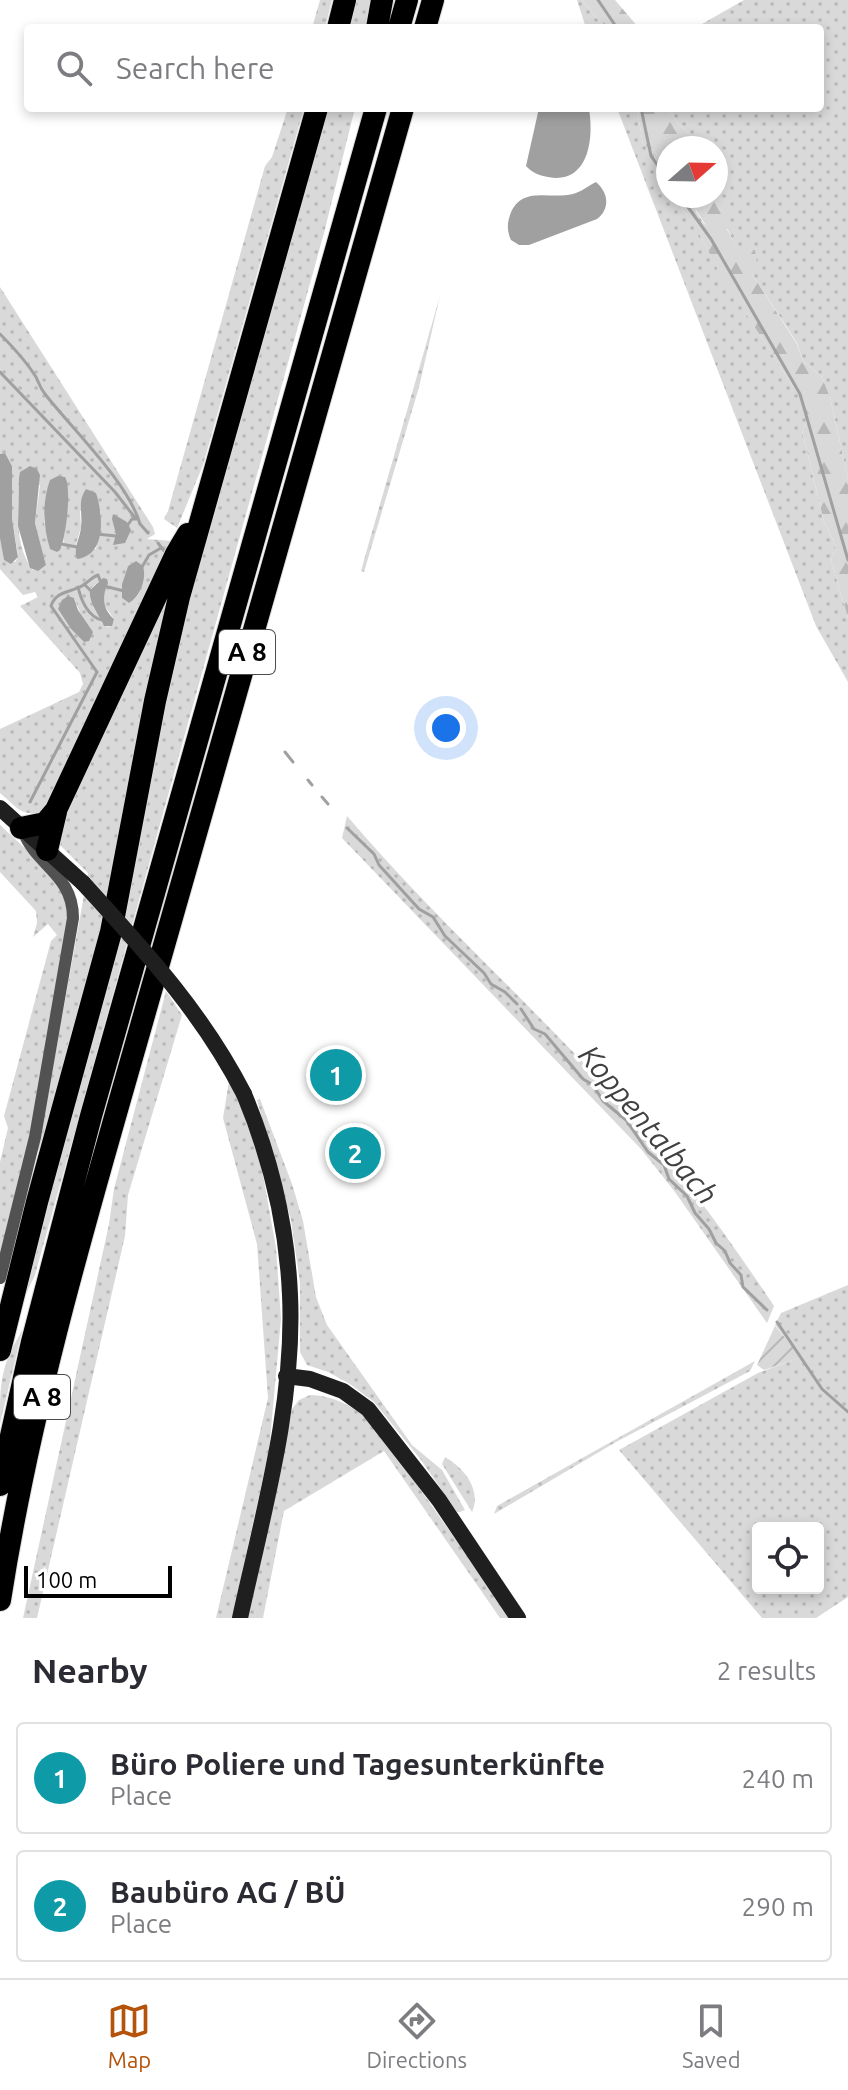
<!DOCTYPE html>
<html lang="en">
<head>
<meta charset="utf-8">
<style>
  :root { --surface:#fff; --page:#f2f2f3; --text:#2b2b33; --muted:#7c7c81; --line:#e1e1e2; --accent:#b45309 }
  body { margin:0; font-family:Ubuntu,sans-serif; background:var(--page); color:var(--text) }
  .controls { position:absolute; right:24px; bottom:24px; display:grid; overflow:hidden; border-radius:8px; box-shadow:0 4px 12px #0003 }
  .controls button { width:72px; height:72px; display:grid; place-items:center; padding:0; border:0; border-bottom:2px solid var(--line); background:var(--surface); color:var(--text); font:40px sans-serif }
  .compass { position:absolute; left:656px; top:136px; width:72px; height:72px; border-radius:50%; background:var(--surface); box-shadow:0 4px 12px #0003; rotate:70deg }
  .scale { position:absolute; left:24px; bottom:20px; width:148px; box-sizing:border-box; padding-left:8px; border:4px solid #000; border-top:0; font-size:22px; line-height:28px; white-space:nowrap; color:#000; -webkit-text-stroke:6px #fff; paint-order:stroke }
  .you { position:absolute; left:446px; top:728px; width:28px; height:28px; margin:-20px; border:6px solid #fff; border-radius:50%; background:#1a73e8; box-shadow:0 0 0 12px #1a73e833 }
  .badge { display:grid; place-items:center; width:52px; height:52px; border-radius:50%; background:var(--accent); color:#fff; font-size:26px; font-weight:700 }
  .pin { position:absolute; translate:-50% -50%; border:4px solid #fff; box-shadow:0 2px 8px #0006 }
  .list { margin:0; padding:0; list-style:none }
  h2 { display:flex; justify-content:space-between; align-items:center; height:104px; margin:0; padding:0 32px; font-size:34px }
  h2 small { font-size:26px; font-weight:400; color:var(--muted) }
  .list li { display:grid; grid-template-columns:52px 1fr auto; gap:24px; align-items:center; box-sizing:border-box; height:112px; margin:0 16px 16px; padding:0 16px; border:2px solid var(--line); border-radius:8px }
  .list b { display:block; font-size:30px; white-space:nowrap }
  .list p { margin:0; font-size:26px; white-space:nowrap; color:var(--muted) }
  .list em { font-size:26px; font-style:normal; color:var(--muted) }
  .icon { flex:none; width:44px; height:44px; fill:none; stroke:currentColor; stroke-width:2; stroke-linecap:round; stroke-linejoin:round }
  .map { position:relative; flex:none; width:848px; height:1618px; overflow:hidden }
  .search { position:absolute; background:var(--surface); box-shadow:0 4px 12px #0003; left:24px; right:24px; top:24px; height:88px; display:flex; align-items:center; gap:20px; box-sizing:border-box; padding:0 28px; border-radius:8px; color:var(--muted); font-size:30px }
  .sheet { height:360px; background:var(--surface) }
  nav { display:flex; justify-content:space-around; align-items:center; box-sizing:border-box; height:112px; border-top:2px solid var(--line); background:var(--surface); font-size:22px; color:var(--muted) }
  nav a { display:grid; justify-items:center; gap:4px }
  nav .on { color:var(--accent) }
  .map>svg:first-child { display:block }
  .grass { fill:url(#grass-dots); fill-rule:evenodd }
  .forest { fill:url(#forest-firs) }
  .garden { fill:url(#garden-furrows) }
  .water { fill:#a0a0a0 }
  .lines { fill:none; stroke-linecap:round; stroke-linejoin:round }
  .stream { stroke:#a0a0a0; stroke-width:3 }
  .highway-casing { stroke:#dbdbdb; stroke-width:24 }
  .street { stroke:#525252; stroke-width:12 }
  .secondary { stroke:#1f1f1f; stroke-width:16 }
  .highway { stroke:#000; stroke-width:22 }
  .secondary-bridge { stroke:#1f1f1f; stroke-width:16 }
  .labels { text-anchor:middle; stroke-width:7; stroke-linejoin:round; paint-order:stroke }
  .shield { fill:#fff; stroke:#4c4c4c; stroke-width:2 }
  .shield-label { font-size:26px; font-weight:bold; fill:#000 }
  .water-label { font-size:30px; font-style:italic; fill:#414141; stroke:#fff }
</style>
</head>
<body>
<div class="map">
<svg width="848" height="1618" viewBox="0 0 848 1618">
  <defs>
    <pattern id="grass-dots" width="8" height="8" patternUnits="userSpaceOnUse" patternTransform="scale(2)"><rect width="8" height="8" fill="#d9d9d9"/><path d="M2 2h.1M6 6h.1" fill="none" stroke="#b8b8b8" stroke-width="1.8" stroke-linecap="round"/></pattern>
    <pattern id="forest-firs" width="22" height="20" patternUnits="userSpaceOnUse" patternTransform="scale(2)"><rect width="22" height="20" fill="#d9d9d9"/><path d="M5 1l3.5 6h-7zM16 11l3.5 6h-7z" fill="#b8b8b8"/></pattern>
    <pattern id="garden-furrows" width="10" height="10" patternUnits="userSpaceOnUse" patternTransform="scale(2)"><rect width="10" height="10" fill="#d9d9d9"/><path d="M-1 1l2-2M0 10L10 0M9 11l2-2" fill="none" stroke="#b8b8b8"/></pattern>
  </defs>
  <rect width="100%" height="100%" fill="#fff"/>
  <path class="grass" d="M320,0H332L325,28H312Z
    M352,0H377L372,28H345Z
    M577,0H582L605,28H586Z
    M744,0H848V479L830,397L822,377L803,361L797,343L752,274L755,251L736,248L713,196H716V148H700V144L677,122L668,108H820V28H695Z
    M288,108H304L203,465L177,528L164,519L168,511L265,166L272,157Z
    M324,108H355L324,233L35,1275L25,1296L17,1304L174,654Z
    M617,108H637L643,145L654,150L665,166L661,179L668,189V196H673L687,215L695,210L705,225L700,235L720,273L802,400L807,422L802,430L824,522L836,546L831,560L848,618V682L816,626Z
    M0,287L153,527L155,534L147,539L173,541L46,811C21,818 18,808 0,793V729L79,692L83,684L80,673L20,606L38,597L35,592L23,595L0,569V527L4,560L15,562L18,557L12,518V466L5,453L0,454ZM19,478L40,485L35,523L46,565L33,570C13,545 19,508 19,478ZM48,488L68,498L63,546L50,549L44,522ZM80,511H101L96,549L75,548L81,527ZM136,561L140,589L129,603L122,598V584L128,566ZM103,578L107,587L103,591L104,605L114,619L108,627L102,623L90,589ZM74,598L81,615L84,642L71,629L58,609Z
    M440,296L419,387L364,572L361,571L368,546Z
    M178,565L117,876L41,1150H38L88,873L60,845L56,836Z
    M347,816C431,915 529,1002 616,1098C675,1163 726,1234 774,1306L767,1323L675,1192L641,1149L342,838Z
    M0,825L57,878L70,909L31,1139L0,1261V1162L8,1128L4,1116L51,941L57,935L48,924L33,937L37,923L36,911L0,872Z
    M166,991L182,1015L128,1195L125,1236L37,1618H23L109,1224L114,1189Z
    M229,1081L257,1141L276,1248L281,1319L269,1451L232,1618H216L268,1398L257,1244L223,1118Z
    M260,1099L292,1184L303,1221L316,1297L327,1325L412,1445L442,1470L465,1510L460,1512H457L421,1460L374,1402L350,1384L328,1372L307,1365L300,1352V1283L291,1220L257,1100Z
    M848,1285V1597L816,1618H762L619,1450L758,1373L801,1357L775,1325L781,1313ZM758,1528H818V1588H758Z
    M22,1331L0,1424C0,1383 0,1367 22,1331Z
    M755,1361L750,1371L616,1442L494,1514L497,1506Z
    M310,1395C336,1396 351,1406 372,1421L511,1618H500L384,1451L284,1511L263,1618H246L292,1409L299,1400Z
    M445,1457C464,1468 482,1490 472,1512L442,1464Z"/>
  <path class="forest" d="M582,0H615L639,28H605Z
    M637,108H668L677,122L700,144V148H668V189L661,179L665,166L654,150L643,145Z
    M673,196L724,198L732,226L727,229L736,247L755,250L758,270L752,274L797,344L803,361L822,377L830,397L848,479V618L831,560L836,546L824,522L802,430L807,422L802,400L720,274L700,235L705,224L696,210L687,215Z"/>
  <path class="garden" d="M775,1326L802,1357L764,1370L757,1365Z"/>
  <path class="water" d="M539,108L589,109C594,138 589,185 548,177C538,175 533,173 526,166Z
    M596,182C609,193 610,209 597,219L529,245H519L511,240C507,231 507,224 510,215C521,185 549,200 573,194C581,192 588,186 596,182Z
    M5,453L12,466V518L17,552L18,557L11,564L4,560L0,538V454Z
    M30,466L37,469L40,475L35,523L46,565L38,571L30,568L18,526L19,478L20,472Z
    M58,476L65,477C72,488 66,538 60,550L57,552L50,549C43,527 42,502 50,480Z
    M86,489L96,493C103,514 107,555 77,559C73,547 80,539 81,527C83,513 77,502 86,489Z
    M113,514L127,522L131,530L125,543L113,545L116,534L112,519Z
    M136,561L143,566C147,579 140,596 129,603L122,598V584L128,566Z
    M103,578L107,579L108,583C102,596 102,608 114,619L112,626H104C99,615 88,601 90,590Z
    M68,596L74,598L78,610L93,632L89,641L84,642L71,629L58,609L62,600Z"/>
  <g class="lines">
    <path class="stream" d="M598,0L617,28
      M641,108L651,156L668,180
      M680,196L711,239L800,394L848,560
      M0,334C13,347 26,361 36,377C39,383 40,388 45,394C72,429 128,482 140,524
      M0,372L115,492L136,519
      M141,525L148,533
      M127,526L132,519H137
      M96,534L116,536
      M158,543L164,551
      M61,544L77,547
      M142,567L149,555L161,548
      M84,584L90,590
      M104,586L124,591
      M78,587C81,600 88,617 102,620
      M285,752L293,762
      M308,780L312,785
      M322,797L328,804
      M30,802L97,672L51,606C56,592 67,593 80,587C87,584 90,578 98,575L100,580
      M347,828L374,854L379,865L419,909L433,917L445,936L484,973L491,984L505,992L517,1004
      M521,1009L534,1029L545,1034L583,1079L593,1085L603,1101L626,1120L648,1152L664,1165L669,1179L687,1196L695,1213L709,1229L716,1243L725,1251L730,1263L741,1275L743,1287L767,1310
      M777,1322L822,1389L848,1412"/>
    <defs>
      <path id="highway" d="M338,28L345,0
        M377,28L382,0
        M399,28L407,0
        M425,28L433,0
        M21,828L45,823L56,810L176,554L188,534
        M47,850L56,812
        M0,1350L37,1202L111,932L155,701L179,597L317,108
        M0,1485L32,1342L91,1116L376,108
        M0,1600C31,1400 90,1205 145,1012C230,710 318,410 403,108"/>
    </defs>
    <use href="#highway" class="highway-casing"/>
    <path class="street" d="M0,1278L35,1137L73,918C73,874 36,866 23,831"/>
    <path class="secondary" d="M0,808L83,883
      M286,1376L310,1379L343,1391L368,1409L439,1500L518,1618
      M240,1618C263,1513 295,1403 290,1295C287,1225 271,1159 244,1094"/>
    <use href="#highway" class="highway"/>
    <path class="secondary-bridge" d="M83,883C145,951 202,1012 244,1094"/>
  </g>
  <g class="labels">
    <g class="shield">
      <rect x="219" y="630" width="56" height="44" rx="6"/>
      <rect x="14" y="1375" width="56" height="44" rx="6"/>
    </g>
    <g class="shield-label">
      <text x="247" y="661">A 8</text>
      <text x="42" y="1406">A 8</text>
    </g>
    <g class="water-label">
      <text transform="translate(648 1125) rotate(50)" y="10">Koppentalbach</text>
    </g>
  </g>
</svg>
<div class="controls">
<button><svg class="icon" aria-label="locate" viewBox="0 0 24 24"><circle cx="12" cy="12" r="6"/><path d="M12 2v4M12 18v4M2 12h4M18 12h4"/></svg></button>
</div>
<svg class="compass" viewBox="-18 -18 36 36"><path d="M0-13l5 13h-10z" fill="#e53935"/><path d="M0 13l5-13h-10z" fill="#7c7c81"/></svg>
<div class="scale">100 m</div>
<div class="you"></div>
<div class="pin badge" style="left:336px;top:1075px;background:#0f9aa8">1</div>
<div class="pin badge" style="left:355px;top:1153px;background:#0f9aa8">2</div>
<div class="search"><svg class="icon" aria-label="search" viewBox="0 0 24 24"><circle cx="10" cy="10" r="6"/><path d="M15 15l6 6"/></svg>Search here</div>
</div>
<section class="sheet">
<h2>Nearby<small>2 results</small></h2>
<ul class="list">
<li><span class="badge" style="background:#0f9aa8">1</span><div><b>Büro Poliere und Tagesunterkünfte</b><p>Place</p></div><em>240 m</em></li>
<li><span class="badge" style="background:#0f9aa8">2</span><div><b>Baubüro AG / BÜ</b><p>Place</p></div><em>290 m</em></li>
</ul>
</section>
<nav>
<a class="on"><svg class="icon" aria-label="map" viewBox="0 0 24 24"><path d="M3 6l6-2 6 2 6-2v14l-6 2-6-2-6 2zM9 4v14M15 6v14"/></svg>Map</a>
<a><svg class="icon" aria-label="directions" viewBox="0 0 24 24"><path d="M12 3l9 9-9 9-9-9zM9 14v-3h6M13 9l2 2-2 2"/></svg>Directions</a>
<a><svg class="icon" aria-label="saved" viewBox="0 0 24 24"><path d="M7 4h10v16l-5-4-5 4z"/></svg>Saved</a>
</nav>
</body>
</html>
